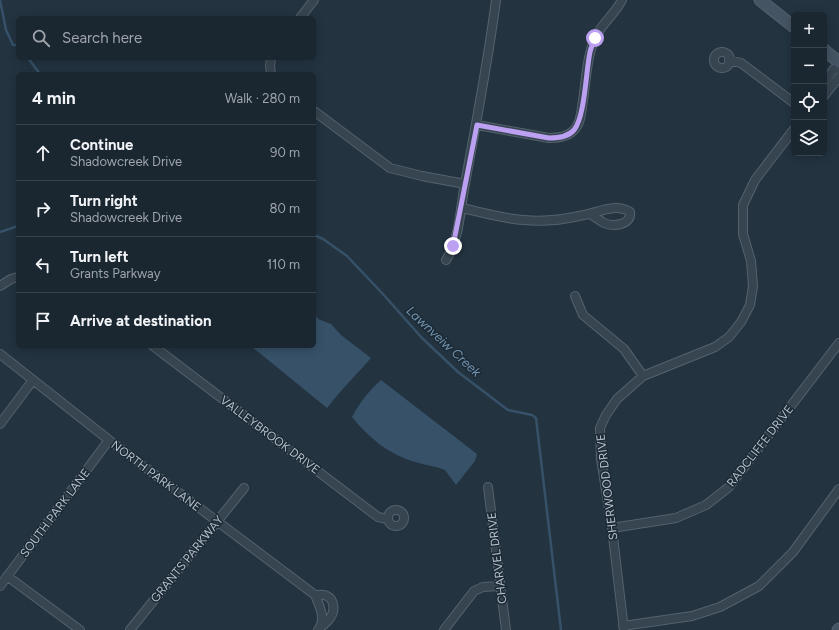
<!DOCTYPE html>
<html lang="en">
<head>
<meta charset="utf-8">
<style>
  :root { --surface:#1a2630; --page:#232e38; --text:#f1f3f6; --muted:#9fa5ab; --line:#38434c }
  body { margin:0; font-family:Figtree,sans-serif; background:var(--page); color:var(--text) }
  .controls { position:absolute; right:12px; top:12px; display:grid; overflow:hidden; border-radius:6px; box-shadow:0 2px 10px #0003 }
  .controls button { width:36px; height:36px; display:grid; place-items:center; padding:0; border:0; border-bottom:1px solid var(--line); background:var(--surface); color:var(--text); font:20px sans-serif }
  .stop { position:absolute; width:12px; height:12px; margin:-9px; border:3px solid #bca0f2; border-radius:50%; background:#fff }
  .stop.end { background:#bca0f2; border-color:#fff; box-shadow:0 1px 4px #0008 }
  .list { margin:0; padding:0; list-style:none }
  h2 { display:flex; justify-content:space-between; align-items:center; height:52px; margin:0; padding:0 16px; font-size:17px }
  h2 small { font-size:13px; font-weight:400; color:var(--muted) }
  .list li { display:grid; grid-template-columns:26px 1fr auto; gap:12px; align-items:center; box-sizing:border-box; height:56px; padding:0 16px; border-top:1px solid var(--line) }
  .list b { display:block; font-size:15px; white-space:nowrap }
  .list p { margin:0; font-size:13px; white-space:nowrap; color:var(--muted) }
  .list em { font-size:13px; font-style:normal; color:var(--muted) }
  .icon { flex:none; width:22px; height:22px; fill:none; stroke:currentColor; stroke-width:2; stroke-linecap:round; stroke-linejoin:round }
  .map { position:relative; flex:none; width:839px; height:630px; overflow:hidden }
  .search { position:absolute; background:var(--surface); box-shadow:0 2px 10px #0003; left:16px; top:16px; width:300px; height:44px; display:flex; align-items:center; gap:10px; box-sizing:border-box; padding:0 14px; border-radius:6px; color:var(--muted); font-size:15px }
  .panel { position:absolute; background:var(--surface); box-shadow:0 2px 10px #0003; left:16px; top:72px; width:300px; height:276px; border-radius:6px }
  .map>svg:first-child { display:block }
  .water { fill:#365168 }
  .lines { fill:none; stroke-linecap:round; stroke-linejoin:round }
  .stream { stroke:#365168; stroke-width:2.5 }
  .street-casing { stroke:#55626e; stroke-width:10 }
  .secondary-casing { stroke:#55626e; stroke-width:13 }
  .street { stroke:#374550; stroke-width:8 }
  .secondary { stroke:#455463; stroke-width:11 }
  .route { stroke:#bca0f2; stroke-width:5 }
  .labels { text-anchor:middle; stroke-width:3; stroke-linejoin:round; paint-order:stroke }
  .street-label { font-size:12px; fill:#b4bfcb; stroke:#1c2a35 }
  .water-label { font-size:13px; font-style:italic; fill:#7294b0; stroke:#1c2a35 }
</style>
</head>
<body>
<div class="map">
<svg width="839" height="630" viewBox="0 0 839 630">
  <rect width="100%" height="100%" fill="#233340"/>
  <path class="water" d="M314,313L318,319L331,324L341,335L371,358C356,375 341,390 327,408L251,346H314Z
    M381,380L477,454L475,461L456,485L445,470C435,466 425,465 415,462C388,454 369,438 352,417C360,402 369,391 381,380Z"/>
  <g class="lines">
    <path class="stream" d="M0,0L6,30L13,45H18
      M28,58L40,74
      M0,232L18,226
      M314,235L323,239L347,256L382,293L422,338L458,372L508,410L532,415L536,418L561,630"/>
    <defs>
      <path id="street" d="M300,18L314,0
        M714 60a8 8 0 1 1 16 0a8 8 0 1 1-16 0Z
        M729,60L741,63L794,103
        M271,74L270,66L271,58
        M824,83L834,69H839
        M824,96L839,77
        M314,111L390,168L422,176L465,184
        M477,125L549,138C558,138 568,137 574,130C580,124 581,115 582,107C586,84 586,59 595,38C602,23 615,14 622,0
        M461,208C482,212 503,219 524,220C543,222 561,220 579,216C595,214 615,202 630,212C632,225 613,227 604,223C599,220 595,217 590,214
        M446,260C460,238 460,209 465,184C476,123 488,62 496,0
        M0,286L11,279L18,277
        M575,296L583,315L624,349L643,376
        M153,346L378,517L388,519
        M0,354L109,440L315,595C319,605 327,620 318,630
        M0,424L33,380
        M488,487L506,630
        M388 518a8 8 0 1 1 16 0a8 8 0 1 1-16 0Z
        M612,528L676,518L706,505L729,487L839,343
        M7,576L80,630
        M0,586L109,440
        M315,595C319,595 324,594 327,596C335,600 335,612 330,618C328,622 324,624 321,627
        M623,626L692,616L720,607L759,586L793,552L839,489
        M130,630L244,488
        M444,630L474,591L483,587L500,586
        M624,630L612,528L601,459L600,428L606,415L617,399L643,376L715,347L729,337L741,322L750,305L753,286L751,261L743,234V205L755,180L794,129"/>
      <path id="secondary" d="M760,0L794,27
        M824,50L839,62
        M838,630L839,629"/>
    </defs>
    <use href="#street" class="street-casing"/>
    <use href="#secondary" class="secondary-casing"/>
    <use href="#street" class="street"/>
    <use href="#secondary" class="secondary"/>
  </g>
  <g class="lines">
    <path class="route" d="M453,246L477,125L549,138C558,138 568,137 574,130C585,117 586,70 590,52C591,47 594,42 595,38"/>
  </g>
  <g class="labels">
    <g class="street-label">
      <text transform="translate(270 435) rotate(37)" y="4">VALLEYBROOK DRIVE</text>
      <text transform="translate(760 446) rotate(-52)" y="4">RADCLIFFE DRIVE</text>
      <text transform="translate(156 476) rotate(37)" y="4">NORTH PARK LANE</text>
      <text transform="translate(607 487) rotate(-97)" y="4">SHERWOOD DRIVE</text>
      <text transform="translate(55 513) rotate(-53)" y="4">SOUTH PARK LANE</text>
      <text transform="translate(497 558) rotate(-97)" y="4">CHARVEL DRIVE</text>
      <text transform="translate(187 559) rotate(-51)" y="4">GRANTS PARKWAY</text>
    </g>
    <g class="water-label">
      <text transform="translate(444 341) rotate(43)" y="5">Lawnveiw Creek</text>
    </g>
  </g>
</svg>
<div class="controls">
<button>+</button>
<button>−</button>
<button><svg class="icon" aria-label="locate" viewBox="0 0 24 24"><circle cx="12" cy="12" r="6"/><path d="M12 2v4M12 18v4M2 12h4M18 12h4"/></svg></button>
<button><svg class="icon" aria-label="layers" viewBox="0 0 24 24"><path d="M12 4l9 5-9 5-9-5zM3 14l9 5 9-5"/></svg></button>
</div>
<div class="stop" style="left:595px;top:38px"></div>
<div class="stop end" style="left:453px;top:246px"></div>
<div class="search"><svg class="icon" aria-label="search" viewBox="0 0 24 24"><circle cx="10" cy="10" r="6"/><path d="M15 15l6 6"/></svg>Search here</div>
<section class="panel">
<h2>4 min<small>Walk · 280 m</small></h2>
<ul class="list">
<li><svg class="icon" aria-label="ahead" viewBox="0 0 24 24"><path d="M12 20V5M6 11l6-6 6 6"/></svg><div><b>Continue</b><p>Shadowcreek Drive</p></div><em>90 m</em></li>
<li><svg class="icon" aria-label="right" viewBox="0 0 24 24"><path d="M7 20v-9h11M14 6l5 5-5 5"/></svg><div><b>Turn right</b><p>Shadowcreek Drive</p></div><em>80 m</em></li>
<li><svg class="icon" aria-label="left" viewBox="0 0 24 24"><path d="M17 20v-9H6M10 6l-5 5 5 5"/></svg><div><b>Turn left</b><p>Grants Parkway</p></div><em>110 m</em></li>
<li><svg class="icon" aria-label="arrive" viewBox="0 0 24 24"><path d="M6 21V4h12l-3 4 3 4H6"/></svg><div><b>Arrive at destination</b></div></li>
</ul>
</section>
</div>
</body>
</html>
